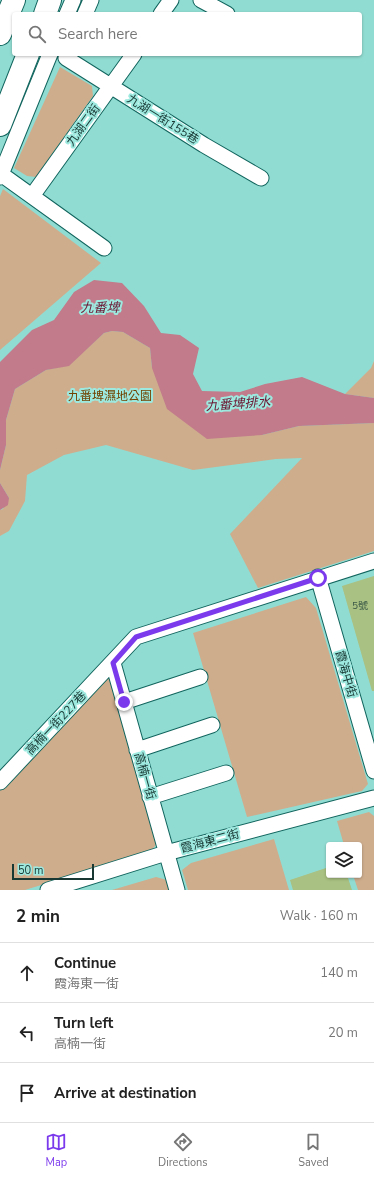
<!DOCTYPE html>
<html lang="en">
<head>
<meta charset="utf-8">
<style>
  :root { --surface:#fff; --page:#f2f2f2; --text:#222; --muted:#767676; --line:#e0e0e0; --accent:#7c3aed }
  body { margin:0; font-family:"Nunito Sans","Noto Sans TC",sans-serif; background:var(--page); color:var(--text) }
  .controls { position:absolute; right:12px; bottom:12px; display:grid; overflow:hidden; border-radius:4px; box-shadow:0 1px 3px #0004 }
  .controls button { width:36px; height:36px; display:grid; place-items:center; padding:0; border:0; border-bottom:1px solid var(--line); background:var(--surface); color:var(--text); font:20px sans-serif }
  .scale { position:absolute; left:12px; bottom:10px; width:82px; box-sizing:border-box; padding-left:4px; border:2px solid #183834; border-top:0; font-size:11px; line-height:14px; white-space:nowrap; color:#183834; -webkit-text-stroke:3px #9ee9df; paint-order:stroke }
  .stop { position:absolute; width:12px; height:12px; margin:-9px; border:3px solid #7c3aed; border-radius:50%; background:#fff }
  .stop.end { background:#7c3aed; border-color:#fff; box-shadow:0 1px 4px #0008 }
  .list { margin:0; padding:0; list-style:none }
  h2 { display:flex; justify-content:space-between; align-items:center; height:52px; margin:0; padding:0 16px; font-size:17px }
  h2 small { font-size:13px; font-weight:400; color:var(--muted) }
  .list li { display:grid; grid-template-columns:26px 1fr auto; gap:12px; align-items:center; box-sizing:border-box; height:60px; padding:0 16px; border-top:1px solid var(--line) }
  .list b { display:block; font-size:15px; white-space:nowrap }
  .list p { margin:0; font-size:13px; white-space:nowrap; color:var(--muted) }
  .list em { font-size:13px; font-style:normal; color:var(--muted) }
  .icon { flex:none; width:22px; height:22px; fill:none; stroke:currentColor; stroke-width:2; stroke-linecap:round; stroke-linejoin:round }
  .map { position:relative; flex:none; width:374px; height:890px; overflow:hidden }
  .search { position:absolute; background:var(--surface); box-shadow:0 1px 3px #0004; left:12px; right:12px; top:12px; height:44px; display:flex; align-items:center; gap:10px; box-sizing:border-box; padding:0 14px; border-radius:4px; color:var(--muted); font-size:15px }
  .sheet { height:232px; background:var(--surface) }
  nav { display:flex; justify-content:space-around; align-items:center; box-sizing:border-box; height:56px; border-top:1px solid var(--line); background:var(--surface); font-size:11px; color:var(--muted) }
  nav a { display:grid; justify-items:center; gap:2px }
  nav .on { color:var(--accent) }
  .map>svg:first-child { display:block }
  .green { fill:#cead8d }
  .water { fill:#c17b8a }
  .building { fill:#a9c182 }
  .lines { fill:none; stroke-linecap:round; stroke-linejoin:round }
  .minor-casing { stroke:#11655e; stroke-width:17 }
  .highway-casing { stroke:#11655e; stroke-width:24 }
  .minor { stroke:#fff; stroke-width:15 }
  .highway { stroke:#fff; stroke-width:22 }
  .route { stroke:#7c3aed; stroke-width:5 }
  .labels { text-anchor:middle; stroke-width:4; stroke-linejoin:round; paint-order:stroke }
  .number-label { font-size:10px; fill:#3c5a48 }
  .street-label { font-size:12px; fill:#183834; stroke:#9ee9df }
  .park-label { font-size:12px; fill:#714200; stroke:#9ee9df }
  .water-label { font-size:13px; font-style:italic; fill:#6c1733; stroke:#9ee9df }
</style>
</head>
<body>
<div class="map">
<svg width="374" height="890" viewBox="0 0 374 890">
  <rect width="100%" height="100%" fill="#91dcd2"/>
  <path class="green" d="M60,67L92,86L93,96L36,177L27,176L14,168Z
    M3,189L101,263L0,350V196Z
    M112,331L123,332L150,348L152,368L262,435L299,426L374,423V551L258,588L230,534L302,458L276,459L193,470L106,445L64,455L27,475L25,501L9,531L0,536V510L3,509L9,498L0,483V470L6,445V420L15,389L46,370L69,365L104,333Z
    M374,361V398L345,394L371,368Z
    M306,597L316,608L368,784L362,791L247,817L193,633Z
    M106,677L112,681L159,841L151,851L25,890H0V790Z
    M369,812L374,816V890H358L353,875H359V845H344L337,821Z
    M274,839L289,890H188L182,870L191,863Z
    M156,877L167,880L170,890H112Z"/>
  <path class="water" d="M94,280L122,283L144,306L161,333L180,335L199,348L193,374L202,391L240,392L265,384L302,377L345,394L374,398V423L299,426L262,435L207,439L167,409L152,368L150,348L123,332L112,331L104,333L69,366L46,370L15,389L6,420V445L0,470V362L32,330L54,320L74,292Z
    M0,483L9,498L8,505L0,510Z"/>
  <path class="building" d="M374,576V691H372L342,586Z
    M329,867V875H347L352,890H293L290,880Z"/>
  <g class="lines">
    <defs>
      <path id="minor" d="M201,0L227,14
        M67,14L73,0
        M85,14L91,0
        M161,14L171,0
        M68,54L66,58L204,145L261,178
        M1,174L104,248
        M0,177L50,54
        M32,196L134,54
        M318,577L374,771
        M113,663L177,890
        M124,702L200,677
        M137,750L212,725
        M0,782L136,637L374,561
        M150,797L226,773
        M48,890L166,853L374,798"/>
      <path id="highway" d="M45,14L50,0
        M0,34L14,0
        M0,125L28,54"/>
    </defs>
    <use href="#minor" class="minor-casing"/>
    <use href="#highway" class="highway-casing"/>
    <use href="#minor" class="minor"/>
    <use href="#highway" class="highway"/>
  </g>
  <g class="lines">
    <path class="route" d="M124,702L113,663L136,637L318,578"/>
  </g>
  <g class="labels">
    <g class="number-label">
      <text x="360" y="609">5號</text>
    </g>
    <g class="street-label">
      <text transform="translate(163 119) rotate(32)" y="4">九湖一街155巷</text>
      <text transform="translate(83 125) rotate(-54)" y="4">九湖二街</text>
      <text transform="translate(346 674) rotate(74)" y="4">霞海中街</text>
      <text transform="translate(56 723) rotate(-47)" y="4">高楠一街227巷</text>
      <text transform="translate(145 776) rotate(74)" y="4">高楠一街</text>
      <text transform="translate(210 841) rotate(-15)" y="4">霞海東二街</text>
    </g>
    <g class="park-label">
      <text x="110" y="400">九番埤濕地公園</text>
    </g>
    <g class="water-label">
      <text x="100" y="312">九番埤</text>
      <text transform="translate(238 403) rotate(-4)" y="5">九番埤排水</text>
    </g>
  </g>
</svg>
<div class="controls">
<button><svg class="icon" aria-label="layers" viewBox="0 0 24 24"><path d="M12 4l9 5-9 5-9-5zM3 14l9 5 9-5"/></svg></button>
</div>
<div class="scale">50 m</div>
<div class="stop" style="left:318px;top:578px"></div>
<div class="stop end" style="left:124px;top:702px"></div>
<div class="search"><svg class="icon" aria-label="search" viewBox="0 0 24 24"><circle cx="10" cy="10" r="6"/><path d="M15 15l6 6"/></svg>Search here</div>
</div>
<section class="sheet">
<h2>2 min<small>Walk · 160 m</small></h2>
<ul class="list">
<li><svg class="icon" aria-label="ahead" viewBox="0 0 24 24"><path d="M12 20V5M6 11l6-6 6 6"/></svg><div><b>Continue</b><p>霞海東一街</p></div><em>140 m</em></li>
<li><svg class="icon" aria-label="left" viewBox="0 0 24 24"><path d="M17 20v-9H6M10 6l-5 5 5 5"/></svg><div><b>Turn left</b><p>高楠一街</p></div><em>20 m</em></li>
<li><svg class="icon" aria-label="arrive" viewBox="0 0 24 24"><path d="M6 21V4h12l-3 4 3 4H6"/></svg><div><b>Arrive at destination</b></div></li>
</ul>
</section>
<nav>
<a class="on"><svg class="icon" aria-label="map" viewBox="0 0 24 24"><path d="M3 6l6-2 6 2 6-2v14l-6 2-6-2-6 2zM9 4v14M15 6v14"/></svg>Map</a>
<a><svg class="icon" aria-label="directions" viewBox="0 0 24 24"><path d="M12 3l9 9-9 9-9-9zM9 14v-3h6M13 9l2 2-2 2"/></svg>Directions</a>
<a><svg class="icon" aria-label="saved" viewBox="0 0 24 24"><path d="M7 4h10v16l-5-4-5 4z"/></svg>Saved</a>
</nav>
</body>
</html>
